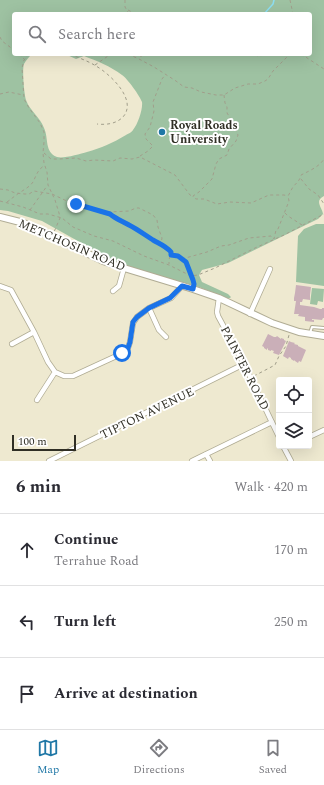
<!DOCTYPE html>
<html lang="en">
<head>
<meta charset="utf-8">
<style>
  :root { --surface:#fff; --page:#f2f2f3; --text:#2b2b33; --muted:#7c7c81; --line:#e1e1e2; --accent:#1f77a6 }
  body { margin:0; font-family:Spectral,serif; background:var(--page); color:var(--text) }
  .controls { position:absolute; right:12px; bottom:12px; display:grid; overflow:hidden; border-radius:4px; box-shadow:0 4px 16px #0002 }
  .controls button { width:36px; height:36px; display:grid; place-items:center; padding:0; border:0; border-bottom:1px solid var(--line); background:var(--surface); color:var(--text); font:20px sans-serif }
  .scale { position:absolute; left:12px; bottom:10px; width:64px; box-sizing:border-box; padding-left:4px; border:2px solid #302f25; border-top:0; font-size:11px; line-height:14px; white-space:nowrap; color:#302f25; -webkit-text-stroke:3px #fff; paint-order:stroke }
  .stop { position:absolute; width:12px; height:12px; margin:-9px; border:3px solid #1a73e8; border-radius:50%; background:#fff }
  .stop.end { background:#1a73e8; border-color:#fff; box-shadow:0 1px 4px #0008 }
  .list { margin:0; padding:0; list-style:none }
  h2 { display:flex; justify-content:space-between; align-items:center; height:52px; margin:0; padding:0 16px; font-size:17px }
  h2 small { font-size:13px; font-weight:400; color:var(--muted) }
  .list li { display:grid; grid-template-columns:26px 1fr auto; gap:12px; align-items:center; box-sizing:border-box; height:72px; padding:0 16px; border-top:1px solid var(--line) }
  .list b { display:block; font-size:15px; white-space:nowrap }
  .list p { margin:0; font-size:13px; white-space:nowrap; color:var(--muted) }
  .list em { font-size:13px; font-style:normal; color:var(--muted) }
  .icon { flex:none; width:22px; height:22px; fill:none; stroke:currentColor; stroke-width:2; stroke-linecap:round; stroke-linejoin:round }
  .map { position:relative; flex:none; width:324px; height:461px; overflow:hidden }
  .search { position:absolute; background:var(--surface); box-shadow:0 4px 16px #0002; left:12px; right:12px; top:12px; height:44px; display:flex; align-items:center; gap:10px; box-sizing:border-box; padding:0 14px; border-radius:4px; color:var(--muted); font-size:15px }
  .sheet { height:268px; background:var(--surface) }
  nav { display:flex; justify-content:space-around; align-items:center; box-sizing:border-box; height:56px; border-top:1px solid var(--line); background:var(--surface); font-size:11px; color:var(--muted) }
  nav a { display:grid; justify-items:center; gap:2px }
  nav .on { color:var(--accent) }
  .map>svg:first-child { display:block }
  .green { fill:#9ec2a2; fill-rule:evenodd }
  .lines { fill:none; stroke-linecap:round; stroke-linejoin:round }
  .stream { stroke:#8ddef1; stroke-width:1.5 }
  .building { fill:#caafb8 }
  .service-casing { stroke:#b0ac94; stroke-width:4 }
  .minor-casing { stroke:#b0ac94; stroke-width:6 }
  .secondary-casing { stroke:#b0ac94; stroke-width:8 }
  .path { stroke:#a19e8b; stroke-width:1; stroke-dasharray:3 3; stroke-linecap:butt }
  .service { stroke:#fff; stroke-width:2 }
  .minor { stroke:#fff; stroke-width:4.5 }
  .secondary { stroke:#fff; stroke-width:6 }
  .route { stroke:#1a73e8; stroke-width:5 }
  .poi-dot { fill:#1f77a6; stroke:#fff; stroke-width:1.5 }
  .labels { text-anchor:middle; stroke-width:4; stroke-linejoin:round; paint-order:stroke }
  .poi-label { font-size:12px; font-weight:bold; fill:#302f25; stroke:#fff; text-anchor:start }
  .street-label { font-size:12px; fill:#302f25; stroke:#fff }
</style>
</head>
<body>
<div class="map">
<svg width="324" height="461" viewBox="0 0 324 461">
  <rect width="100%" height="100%" fill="#eee9d0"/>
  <path class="green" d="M0,0H324V196C314,201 322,207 323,214L318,219L228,263L202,270L199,275L202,282L228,294L231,297L230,298H227L199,287L119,264L42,221L8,211L0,210ZM14,14H310V54H65L76,59L84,56C97,61 110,66 122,75C127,78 140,96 142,102C143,109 138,124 133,130C132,132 128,134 126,135C113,143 101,148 87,152C80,154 63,159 57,157C44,152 49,138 44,128C40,117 30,111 26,100C24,94 22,69 24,64C26,60 29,57 32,54H14Z
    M316,224H324V286L296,282L298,236L304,229Z
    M312,288L324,289L323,302L318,301L317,305L310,304Z"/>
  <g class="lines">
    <path class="stream" d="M264,14L273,4L274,0"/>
  </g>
  <path class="building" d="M296,285L311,287L310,295V300L303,299L302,302H300V305L314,307L320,309H322V308H324V318H323L322,320L312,319V320H314V322L305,321V317L298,316L299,314H294L296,301H294V298L295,293Z
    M268,334L274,337H276L277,336L281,339V338L284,339V340L286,341L279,355L273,353L274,351L271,350V351L268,350V349L267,348V350L264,348V347L262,346Z
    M289,341L291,342L295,343L294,344L298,345V346L306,350L301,362L299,361L298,363L295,361V360L294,361L291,359V358L289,357L288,359L283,356Z"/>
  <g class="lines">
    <defs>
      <path id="service" d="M310,333L312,327L324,328"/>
      <path id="minor" d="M0,286L11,290L34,332L48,362L55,372L64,376H73L123,353L128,348L130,342L133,323L137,317L149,308L171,298L182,286
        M113,291L119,286L124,268
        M219,298L217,312L218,316L244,364L279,437
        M149,308L159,330L166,337
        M250,314L270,269
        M12,344L34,332
        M37,400L55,372
        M309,437L324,430
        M283,446L291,461
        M206,454L210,461
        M49,461L244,364
        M192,461L272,422"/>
      <path id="secondary" d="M0,217L24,223L103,261L124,268L193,289L219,298L272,323L299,332L324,336"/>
    </defs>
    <use href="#service" class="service-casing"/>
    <use href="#minor" class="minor-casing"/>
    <use href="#secondary" class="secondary-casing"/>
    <path class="path" d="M125,0V7L129,14
      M290,0L293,14
      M128,10L136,14
      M0,37L2,41L14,50
      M19,54L24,59
      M29,54L24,60L22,68L24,99L29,108L40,123L44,132V142L43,153L44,163L47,172L48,185L55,200L59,213L60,218L54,232
      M70,54C79,58 88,61 96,66C110,74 138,100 123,117C116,124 106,125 97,124
      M128,54L139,59L154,67L176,81L184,87L192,88L201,92L216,95H224L235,88L248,84H258L265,81L268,79L273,71L290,54
      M141,54V59
      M249,54L259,56L270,54
      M301,54L324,69
      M95,65L111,54
      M0,94L9,92L23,95
      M224,95L225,103L227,107V113L231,119L238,135L236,141L229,149L227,155L219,159L216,164L212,179L199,192L193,196V197L196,199H204L217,204L230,202L251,203L269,195H284L288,196
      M44,153L51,159H59L76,158L86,161L94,160L113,161L120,158L132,159L140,157L175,175L190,195L192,196
      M140,156L148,151L153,146L146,139L145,134L150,127L154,111L153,102L162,79L165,75
      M301,179L309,189L318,195L324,204
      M0,189L8,190L15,193L25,194H29L34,191L52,194L71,203L110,213C116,219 122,221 129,225C137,229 145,235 153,240C160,244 166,246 171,252L169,260V264
      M0,201L23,207L40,214H48L62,218L73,227L94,236L113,241L144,256L169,265L191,276L198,275L215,268L255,248L284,235L324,214
      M7,202C10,200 12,198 15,196C21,191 29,188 33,182C36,176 38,169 44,166
      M30,210L47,186
      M108,213L109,212L129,211L136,208H139L153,215L157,220L158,227L162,238L161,243
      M285,213L288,216L302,225
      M172,255L178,256L186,262L193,283
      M182,259L207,252L221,246L229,245L249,238L271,236L274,239L276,230L278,229L289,201L288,196C290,193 291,190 293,187C296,183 300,181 301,175C309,171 319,167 324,159
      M254,376L275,365L279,356L286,346L289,335"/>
    <use href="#service" class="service"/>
    <use href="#minor" class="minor"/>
    <use href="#secondary" class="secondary"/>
  </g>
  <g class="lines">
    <path class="route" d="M76,204L110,214C116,219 122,221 129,225C137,229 145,235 153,240C160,244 166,246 171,252V255L178,256L186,262L193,280L194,284L193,289L182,286L170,298L149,308L137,317L133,322L130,342L128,348L122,353"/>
  </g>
  <circle class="poi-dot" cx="162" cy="132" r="4"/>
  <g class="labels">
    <g class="poi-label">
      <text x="170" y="129">Royal Roads<tspan x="170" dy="14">University</tspan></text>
    </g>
    <g class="street-label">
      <text transform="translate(72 245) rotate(23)" y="4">METCHOSIN ROAD</text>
      <text transform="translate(245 368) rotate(63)" y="4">PAINTER ROAD</text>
      <text transform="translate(147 413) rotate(-26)" y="4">TIPTON AVENUE</text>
    </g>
  </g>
</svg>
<div class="controls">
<button><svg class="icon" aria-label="locate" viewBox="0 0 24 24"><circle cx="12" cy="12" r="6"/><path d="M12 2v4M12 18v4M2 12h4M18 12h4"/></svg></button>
<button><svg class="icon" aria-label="layers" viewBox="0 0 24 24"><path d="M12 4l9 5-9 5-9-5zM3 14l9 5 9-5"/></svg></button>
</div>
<div class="scale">100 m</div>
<div class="stop" style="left:122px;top:353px"></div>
<div class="stop end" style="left:76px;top:204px"></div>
<div class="search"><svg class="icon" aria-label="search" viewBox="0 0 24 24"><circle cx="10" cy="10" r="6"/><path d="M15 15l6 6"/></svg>Search here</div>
</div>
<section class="sheet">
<h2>6 min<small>Walk · 420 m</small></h2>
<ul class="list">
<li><svg class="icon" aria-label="ahead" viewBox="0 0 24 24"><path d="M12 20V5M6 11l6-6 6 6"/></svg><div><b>Continue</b><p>Terrahue Road</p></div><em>170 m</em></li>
<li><svg class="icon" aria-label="left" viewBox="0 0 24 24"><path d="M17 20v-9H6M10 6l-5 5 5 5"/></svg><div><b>Turn left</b></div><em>250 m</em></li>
<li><svg class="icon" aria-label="arrive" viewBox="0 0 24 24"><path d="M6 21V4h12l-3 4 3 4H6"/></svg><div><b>Arrive at destination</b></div></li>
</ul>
</section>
<nav>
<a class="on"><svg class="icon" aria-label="map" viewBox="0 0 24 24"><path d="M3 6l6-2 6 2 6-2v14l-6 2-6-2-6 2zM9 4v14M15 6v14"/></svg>Map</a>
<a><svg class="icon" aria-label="directions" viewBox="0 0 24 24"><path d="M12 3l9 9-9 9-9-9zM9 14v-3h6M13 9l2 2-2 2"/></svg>Directions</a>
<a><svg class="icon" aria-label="saved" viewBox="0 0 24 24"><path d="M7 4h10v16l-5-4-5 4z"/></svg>Saved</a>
</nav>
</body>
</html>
